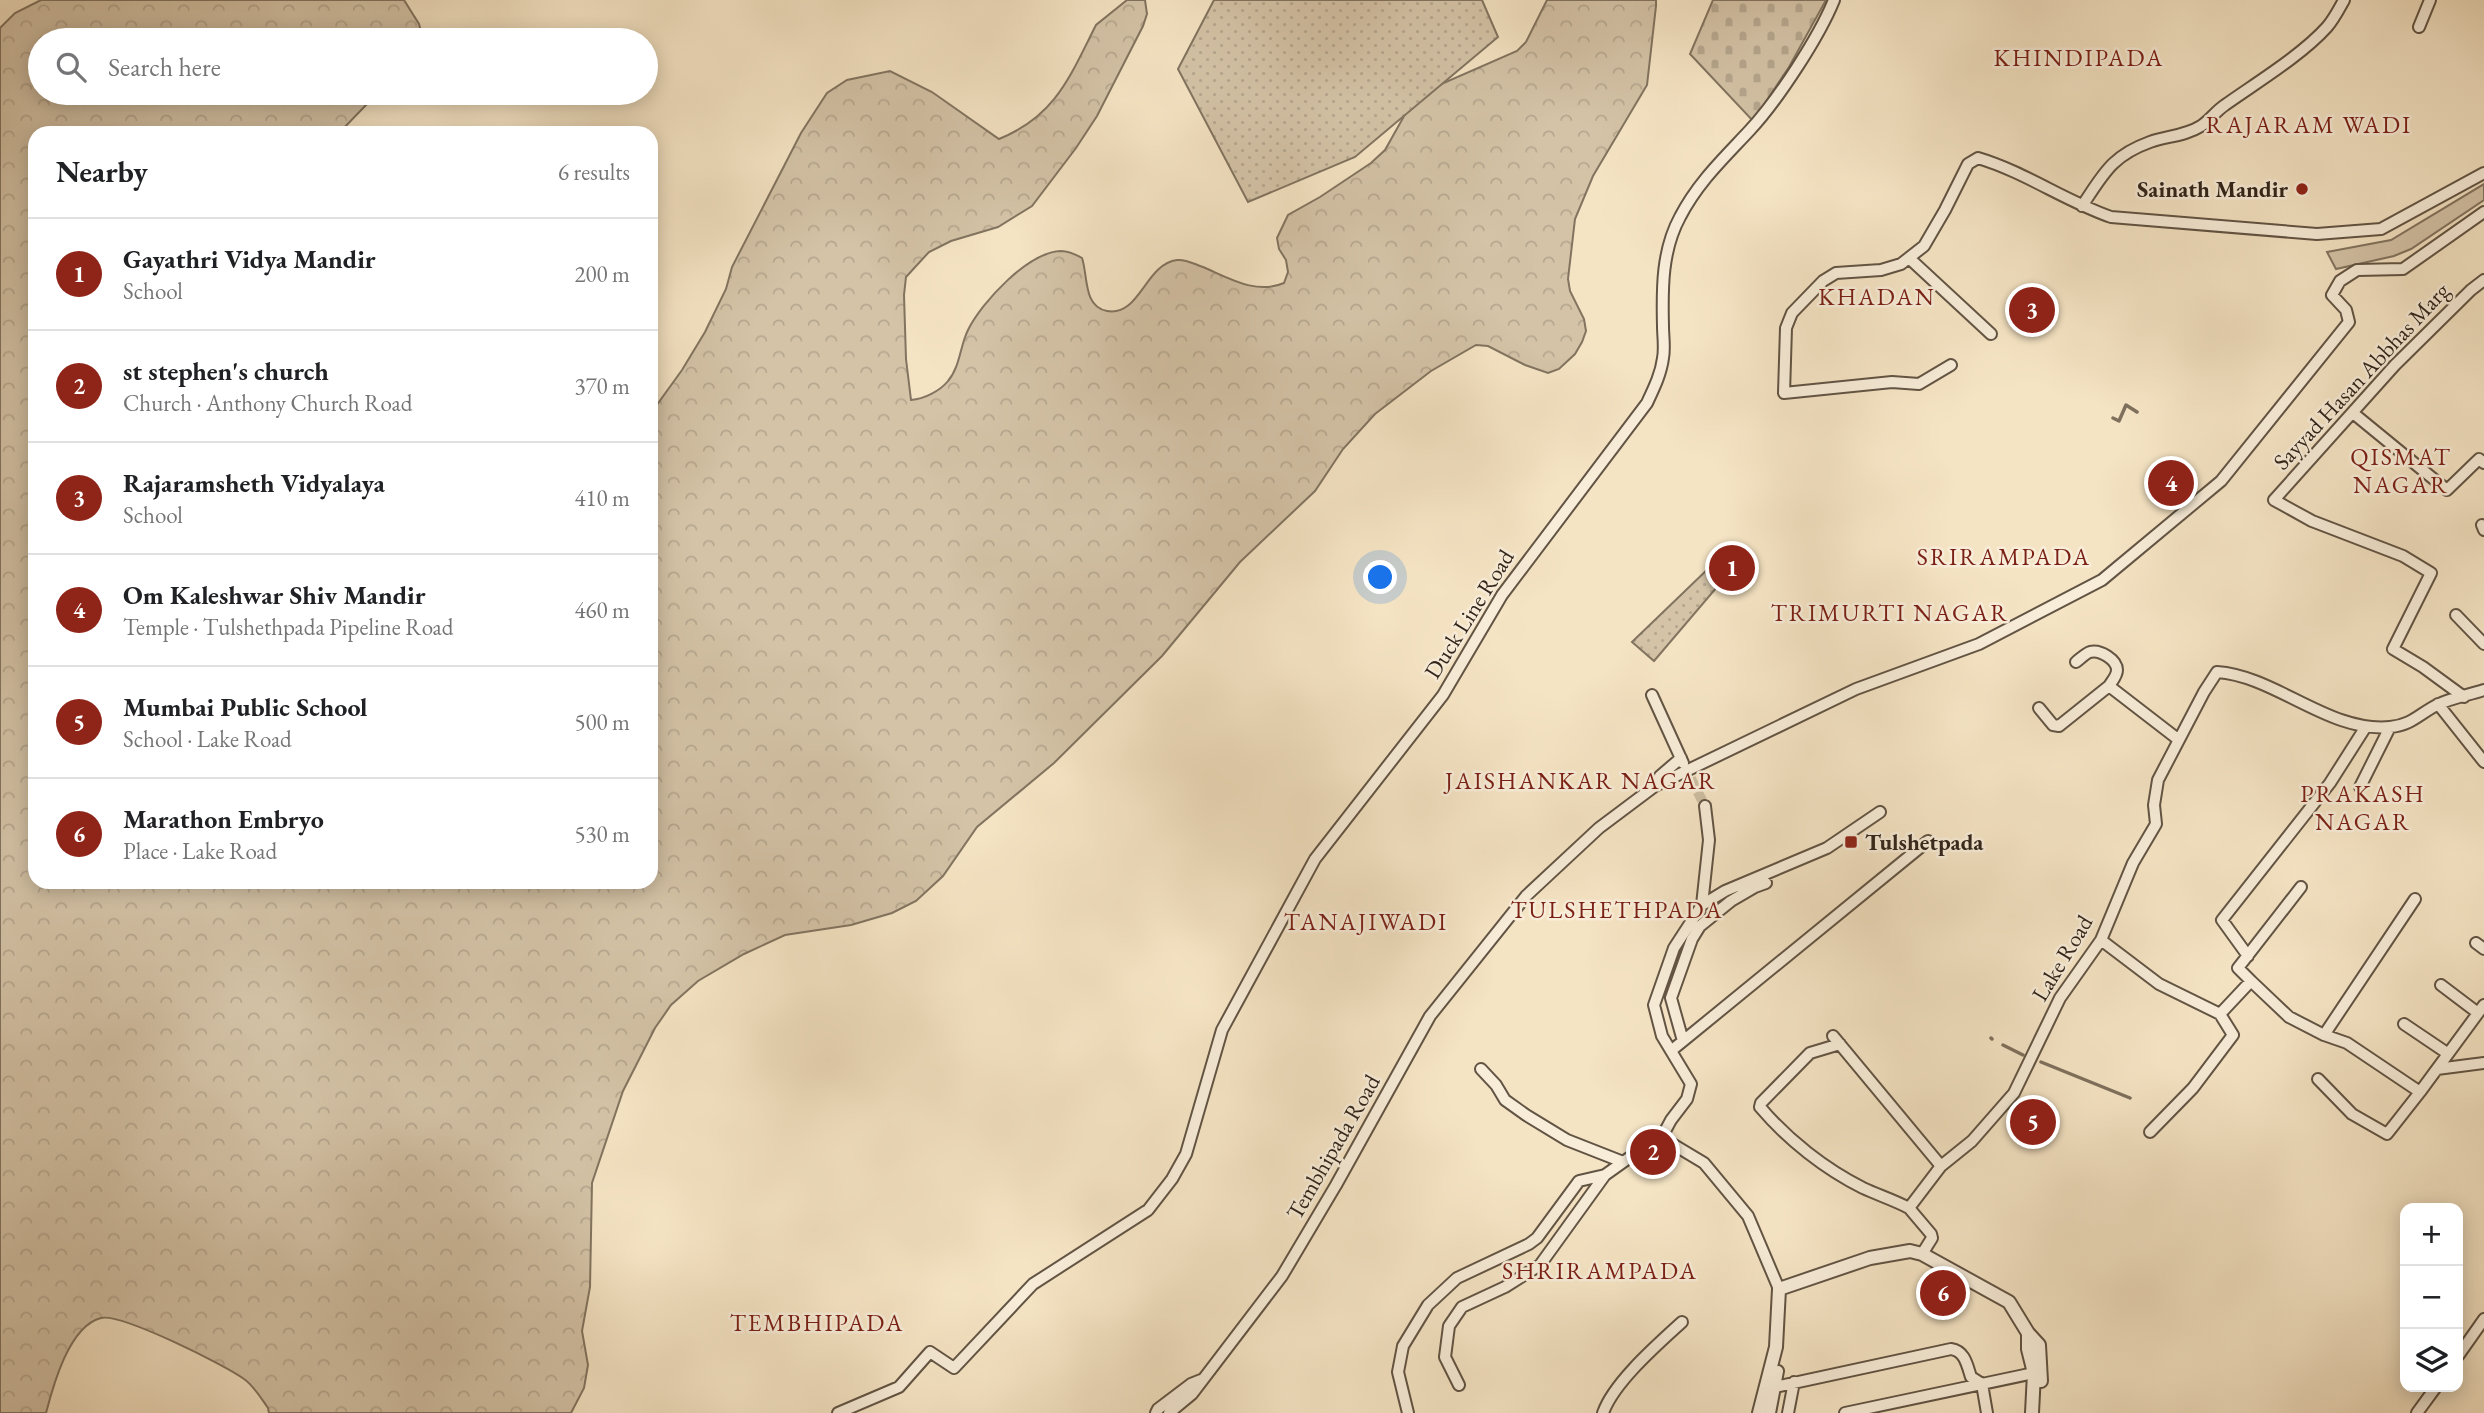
<!DOCTYPE html>
<html lang="en">
<head>
<meta charset="utf-8">
<style>
  :root { --surface:#fff; --page:#f2f2f2; --text:#202124; --muted:#757577; --line:#e0e0e0; --accent:#8f2418 }
  body { margin:0; font-family:"EB Garamond",serif; background:var(--page); color:var(--text) }
  .controls { position:absolute; right:21px; bottom:21px; display:grid; overflow:hidden; border-radius:14px; box-shadow:0 4px 18px #0003 }
  .controls button { width:63px; height:63px; display:grid; place-items:center; padding:0; border:0; border-bottom:2px solid var(--line); background:var(--surface); color:var(--text); font:35px sans-serif }
  .you { position:absolute; left:1381px; top:578px; width:24px; height:24px; margin:-18px; border:5px solid #fff; border-radius:50%; background:#1a73e8; box-shadow:0 0 0 10px #1a73e833 }
  .badge { display:grid; place-items:center; width:46px; height:46px; border-radius:50%; background:var(--accent); color:#fff; font-size:23px; font-weight:700 }
  .pin { position:absolute; translate:-50% -50%; border:4px solid #fff; box-shadow:0 2px 7px #0006 }
  .list { margin:0; padding:0; list-style:none }
  h2 { display:flex; justify-content:space-between; align-items:center; height:91px; margin:0; padding:0 28px; font-size:30px }
  h2 small { font-size:23px; font-weight:400; color:var(--muted) }
  .list li { display:grid; grid-template-columns:46px 1fr auto; gap:21px; align-items:center; box-sizing:border-box; height:112px; padding:0 28px; border-top:2px solid var(--line) }
  .list b { display:block; font-size:26px; white-space:nowrap }
  .list p { margin:0; font-size:23px; white-space:nowrap; color:var(--muted) }
  .list em { font-size:23px; font-style:normal; color:var(--muted) }
  .icon { flex:none; width:38px; height:38px; fill:none; stroke:currentColor; stroke-width:2; stroke-linecap:round; stroke-linejoin:round }
  .map { position:relative; flex:none; width:2484px; height:1413px; overflow:hidden }
  .search { position:absolute; background:var(--surface); box-shadow:0 4px 18px #0003; left:28px; top:28px; width:630px; height:77px; display:flex; align-items:center; gap:18px; box-sizing:border-box; padding:0 24px; border-radius:38px; color:var(--muted); font-size:26px }
  .panel { position:absolute; background:var(--surface); box-shadow:0 4px 18px #0003; left:28px; top:126px; width:630px; height:763px; border-radius:21px }
  .map>svg:first-child { display:block }
  .grass { fill:#d4c3a7; stroke:#827460; stroke-width:2 }
  .forest { fill:url(#forest-crowns); stroke:#827460; stroke-width:2 }
  .cemetery { fill:url(#cemetery-stones); stroke:#827460; stroke-width:2 }
  .park { fill:url(#park-dots); stroke:#827460; stroke-width:2 }
  .lines { fill:none; stroke-linecap:round; stroke-linejoin:round }
  .stream { stroke:#7e705d; stroke-width:3.5 }
  .minor-tunnel { stroke:#cebea2; stroke-width:10; stroke-dasharray:10 5; stroke-linecap:butt }
  .minor-casing { stroke:#625444; stroke-width:14 }
  .tertiary-casing { stroke:#625444; stroke-width:16 }
  .minor { stroke:#f8edd9; stroke-width:10 }
  .tertiary { stroke:#f8edd9; stroke-width:12 }
  .poi-dot { fill:#8f2418; stroke:#f8edd9; stroke-width:2.5 }
  .labels { text-anchor:middle; stroke-width:5; stroke-linejoin:round; paint-order:stroke }
  .poi-label { font-size:23px; font-weight:bold; fill:#31241a; stroke:#f8edd9; text-anchor:end }
  .street-label { font-size:23px; fill:#31241a; stroke:#f8edd9 }
  .neighbourhood-label { font-size:24px; letter-spacing:2px; fill:#7a1f14; stroke:#f8edd9 }
</style>
</head>
<body>
<div class="map">
<svg width="2484" height="1413" viewBox="0 0 2484 1413">
  <defs>
    <pattern id="forest-crowns" width="20" height="18" patternUnits="userSpaceOnUse" patternTransform="scale(1.75)"><rect width="20" height="18" fill="#d4c3a7"/><path d="M2 6a3 3 0 1 1 6 0M12 15a3 3 0 1 1 6 0" fill="none" stroke="#b6a78f"/></pattern>
    <pattern id="cemetery-stones" width="16" height="16" patternUnits="userSpaceOnUse" patternTransform="scale(1.75)"><rect width="16" height="16" fill="#d4c3a7"/><path d="M2 7V4a2 2 0 0 1 4 0v3zM10 15v-3a2 2 0 0 1 4 0v3z" fill="#b6a78f"/></pattern>
    <pattern id="park-dots" width="8" height="8" patternUnits="userSpaceOnUse" patternTransform="scale(1.75)"><rect width="8" height="8" fill="#d4c3a7"/><path d="M2 2h.1M6 6h.1" fill="none" stroke="#b6a78f" stroke-width="1.8" stroke-linecap="round"/></pattern>
  </defs>
  <rect width="100%" height="100%" fill="#f5e4c4"/>
  <filter id="stains"><feTurbulence type="fractalNoise" baseFrequency=".00286" numOctaves="4"/><feColorMatrix values="0 0 0 0 .2 0 0 0 0 .09 0 0 0 0 .02 0 0 0 .5 -.17"/></filter>
  <radialGradient id="worn" r=".72"><stop offset=".6" stop-color="#630" stop-opacity="0"/><stop offset="1" stop-color="#630" stop-opacity=".3"/></radialGradient>
  <path class="grass" d="M2484,184V200L2411,249L2394,256L2336,269L2327,252L2391,240Z"/>
  <path class="forest" d="M41,0H404L419,24L423,40H40V93H382L367,104L339,133H35V882H651V413L682,370L705,332L726,289L732,267L801,133L827,93L847,80L890,71L932,92L999,139C1056,116 1070,76 1096,25L1127,0H1145L1147,14L1143,26L1097,116L1076,148L1032,206L998,227L951,241L929,252L906,277L904,295L906,359L911,400C924,399 940,391 948,381C960,367 960,346 968,330C982,302 1028,252 1061,251C1069,251 1075,254 1082,258C1088,275 1083,307 1107,311C1140,317 1145,264 1177,260C1186,259 1194,264 1203,267C1229,278 1256,295 1284,283L1288,272L1286,260L1279,249L1277,238L1288,215L1320,197L1371,163L1385,150L1408,109L1423,92L1517,51L1526,42L1547,0H1656V6L1647,85L1593,176L1575,219L1568,279L1570,291L1584,319L1586,331L1582,342L1575,354L1559,369L1548,373L1525,365L1488,346L1476,345L1431,371L1375,414L1343,449L1315,491L1240,562L1162,656L1054,763L977,827L943,876L916,901L892,913L851,925L785,935L744,954L698,981L671,1005L655,1028L623,1091L592,1183L590,1287L582,1331L588,1365L584,1388L571,1413H269L268,1408C261,1398 254,1386 244,1379C225,1365 121,1313 101,1318C69,1326 53,1386 46,1413H0V28L15,13Z"/>
  <path class="cemetery" d="M1713,0H1826L1789,67L1753,121L1690,54Z"/>
  <path class="park" d="M1214,0H1482L1498,37L1355,157L1248,202L1178,69Z
    M1711,566L1723,580L1654,661L1632,642Z"/>
  <g class="lines">
    <path class="stream" d="M2113,418L2119,421L2126,405L2137,412
      M1991,1038L1992,1039
      M2003,1045L2023,1055
      M2041,1062L2130,1098"/>
    <path class="minor-tunnel" d="M1684,765L1705,806"/>
    <defs>
      <path id="minor" d="M2419,27L2430,0
        M2082,206C2103,175 2111,156 2150,142C2167,136 2185,136 2201,126C2210,120 2216,111 2225,105C2256,83 2302,55 2327,27C2334,19 2339,9 2344,0
        M1909,258L1991,334
        M1951,365L1919,384L1892,382L1784,393L1786,328L1792,313L1823,281L1836,273L1881,270L1901,264L1924,246L1945,210L1968,164L1978,158C2025,172 2065,201 2111,217L2317,234L2381,229L2484,173
        M2353,413L2447,490L2479,459L2484,463
        M2482,525L2484,530
        M2456,615L2484,644
        M2076,662C2080,659 2086,653 2090,652C2100,649 2117,660 2117,670C2117,676 2112,681 2109,686
        M1652,695L1683,763
        M2464,697L2423,667L2393,649L2431,573L2403,556L2312,521L2274,500L2395,365L2471,290L2484,280
        M2438,704L2484,762
        M2039,708L2053,725L2059,726L2109,686L2179,740
        M1656,784L1660,776L1681,758
        M2360,787L2390,727
        M1702,905L1725,891L1827,848L1880,812
        M2101,940L2159,984L2220,1014L2251,981L2289,1017L2324,1035L2347,1043L2420,1092L2484,1005
        M2476,943L2484,949
        M2248,956L2222,920L2330,783L2365,728
        M2251,981L2238,968L2301,887
        M2441,985L2478,1013
        M2404,1024L2447,1053
        M2324,1035L2415,899
        M1833,1036L1941,1166
        M1683,1041L1671,998L1692,939L1700,926L1731,901L1755,887L1766,883
        M1840,1044L1810,1053L1761,1103L1760,1107C1788,1140 1825,1169 1863,1188C1878,1195 1894,1200 1909,1208
        M1672,1050L1928,841
        M1481,1069L1496,1085L1505,1100L1526,1115L1567,1140L1623,1162
        M2437,1069L2484,1063
        M2318,1079L2352,1114L2387,1134L2420,1092
        M2150,1132L2193,1088L2233,1035L2220,1014
        M1664,1133L1669,1142L1704,1163L1748,1216L1779,1289
        M1922,1254L1932,1238L1931,1234L1909,1208L1941,1166L1972,1141L2014,1093L2060,998L2101,940L2133,863L2156,824L2154,805L2158,780L2204,692L2217,672C2276,676 2329,733 2390,727C2412,725 2419,714 2437,705C2451,698 2469,695 2484,690
        M2458,1356L2484,1319
        M1459,1385L1445,1357L1449,1326L1462,1307L1505,1287L1540,1265L1605,1175
        M1766,1389L1951,1349C1965,1351 1967,1365 1971,1377L1982,1384L1987,1413
        M838,1413L899,1387L930,1352L954,1368L1033,1284L1148,1210L1172,1179L1186,1154L1222,1030L1315,859L1443,695L1502,595L1647,403C1654,388 1661,374 1663,358C1665,348 1663,336 1663,326C1662,288 1662,250 1680,217C1698,182 1724,158 1750,130C1778,100 1819,37 1834,0
        M1156,1413L1158,1409L1191,1384L1201,1380
        M1169,1413L1192,1394L1282,1276L1336,1185L1430,1016L1526,896L1599,828L1655,786L1856,689L1979,644L2102,580L2221,481L2349,322L2346,310L2332,295L2340,281L2357,270L2403,269L2484,212
        M1408,1413L1398,1372L1403,1346L1428,1305L1457,1278L1529,1244L1537,1238L1579,1181L1605,1175L1664,1133L1671,1120L1687,1099L1691,1084L1662,1036L1654,1005L1674,948L1702,905L1709,840L1705,806
        M1603,1413C1614,1382 1658,1344 1682,1322
        M1770,1413L1778,1371
        M1788,1413L1794,1382
        M1845,1413L2034,1373
        M2417,1413L2436,1387"/>
      <path id="tertiary" d="M2028,1333L2039,1345L2041,1381
        M1759,1413L1776,1347L1779,1289L1870,1258L1910,1251L1922,1254L2009,1302L2028,1333V1349L2034,1373L2032,1413"/>
    </defs>
    <use href="#minor" class="minor-casing"/>
    <use href="#tertiary" class="tertiary-casing"/>
    <use href="#minor" class="minor"/>
    <use href="#tertiary" class="tertiary"/>
  </g>
  <g class="poi-dot">
    <circle cx="2302" cy="189" r="7"/>
    <rect x="1844" y="835" width="14" height="14" rx="3.5"/>
  </g>
  <g class="labels">
    <g class="poi-label">
      <text x="2288" y="197">Sainath Mandir</text>
      <text x="1865" y="850" text-anchor="start">Tulshetpada</text>
    </g>
    <g class="street-label">
      <text transform="translate(2361 376) rotate(-47)" y="8">Sayyad Hasan Abbhas Marg</text>
      <text transform="translate(1469 614) rotate(-58)" y="8">Duck Line Road</text>
      <text transform="translate(2062 958) rotate(-59)" y="8">Lake Road</text>
      <text transform="translate(1333 1147) rotate(-60)" y="8">Tembhipada Road</text>
    </g>
    <g class="neighbourhood-label">
      <text x="2079" y="66">KHINDIPADA</text>
      <text x="2309" y="133">RAJARAM WADI</text>
      <text x="1877" y="305">KHADAN</text>
      <text x="2401" y="465">QISMAT<tspan x="2401" dy="28">NAGAR</tspan></text>
      <text x="2004" y="565">SRIRAMPADA</text>
      <text x="1890" y="621">TRIMURTI NAGAR</text>
      <text x="1581" y="789">JAISHANKAR NAGAR</text>
      <text x="2363" y="802">PRAKASH<tspan x="2363" dy="28">NAGAR</tspan></text>
      <text x="1617" y="918">TULSHETHPADA</text>
      <text x="1366" y="930">TANAJIWADI</text>
      <text x="1600" y="1279">SHRIRAMPADA</text>
      <text x="817" y="1331">TEMBHIPADA</text>
    </g>
  </g>
  <rect width="100%" height="100%" filter="url(#stains)"/>
  <rect width="100%" height="100%" fill="url(#worn)"/>
</svg>
<div class="controls">
<button>+</button>
<button>−</button>
<button><svg class="icon" aria-label="layers" viewBox="0 0 24 24"><path d="M12 4l9 5-9 5-9-5zM3 14l9 5 9-5"/></svg></button>
</div>
<div class="you"></div>
<div class="pin badge" style="left:1732px;top:568px">1</div>
<div class="pin badge" style="left:1653px;top:1152px">2</div>
<div class="pin badge" style="left:2032px;top:310px">3</div>
<div class="pin badge" style="left:2171px;top:483px">4</div>
<div class="pin badge" style="left:2033px;top:1122px">5</div>
<div class="pin badge" style="left:1943px;top:1293px">6</div>
<div class="search"><svg class="icon" aria-label="search" viewBox="0 0 24 24"><circle cx="10" cy="10" r="6"/><path d="M15 15l6 6"/></svg>Search here</div>
<section class="panel">
<h2>Nearby<small>6 results</small></h2>
<ul class="list">
<li><span class="badge">1</span><div><b>Gayathri Vidya Mandir</b><p>School</p></div><em>200 m</em></li>
<li><span class="badge">2</span><div><b>st stephen's church</b><p>Church · Anthony Church Road</p></div><em>370 m</em></li>
<li><span class="badge">3</span><div><b>Rajaramsheth Vidyalaya</b><p>School</p></div><em>410 m</em></li>
<li><span class="badge">4</span><div><b>Om Kaleshwar Shiv Mandir</b><p>Temple · Tulshethpada Pipeline Road</p></div><em>460 m</em></li>
<li><span class="badge">5</span><div><b>Mumbai Public School</b><p>School · Lake Road</p></div><em>500 m</em></li>
<li><span class="badge">6</span><div><b>Marathon Embryo</b><p>Place · Lake Road</p></div><em>530 m</em></li>
</ul>
</section>
</div>
</body>
</html>
